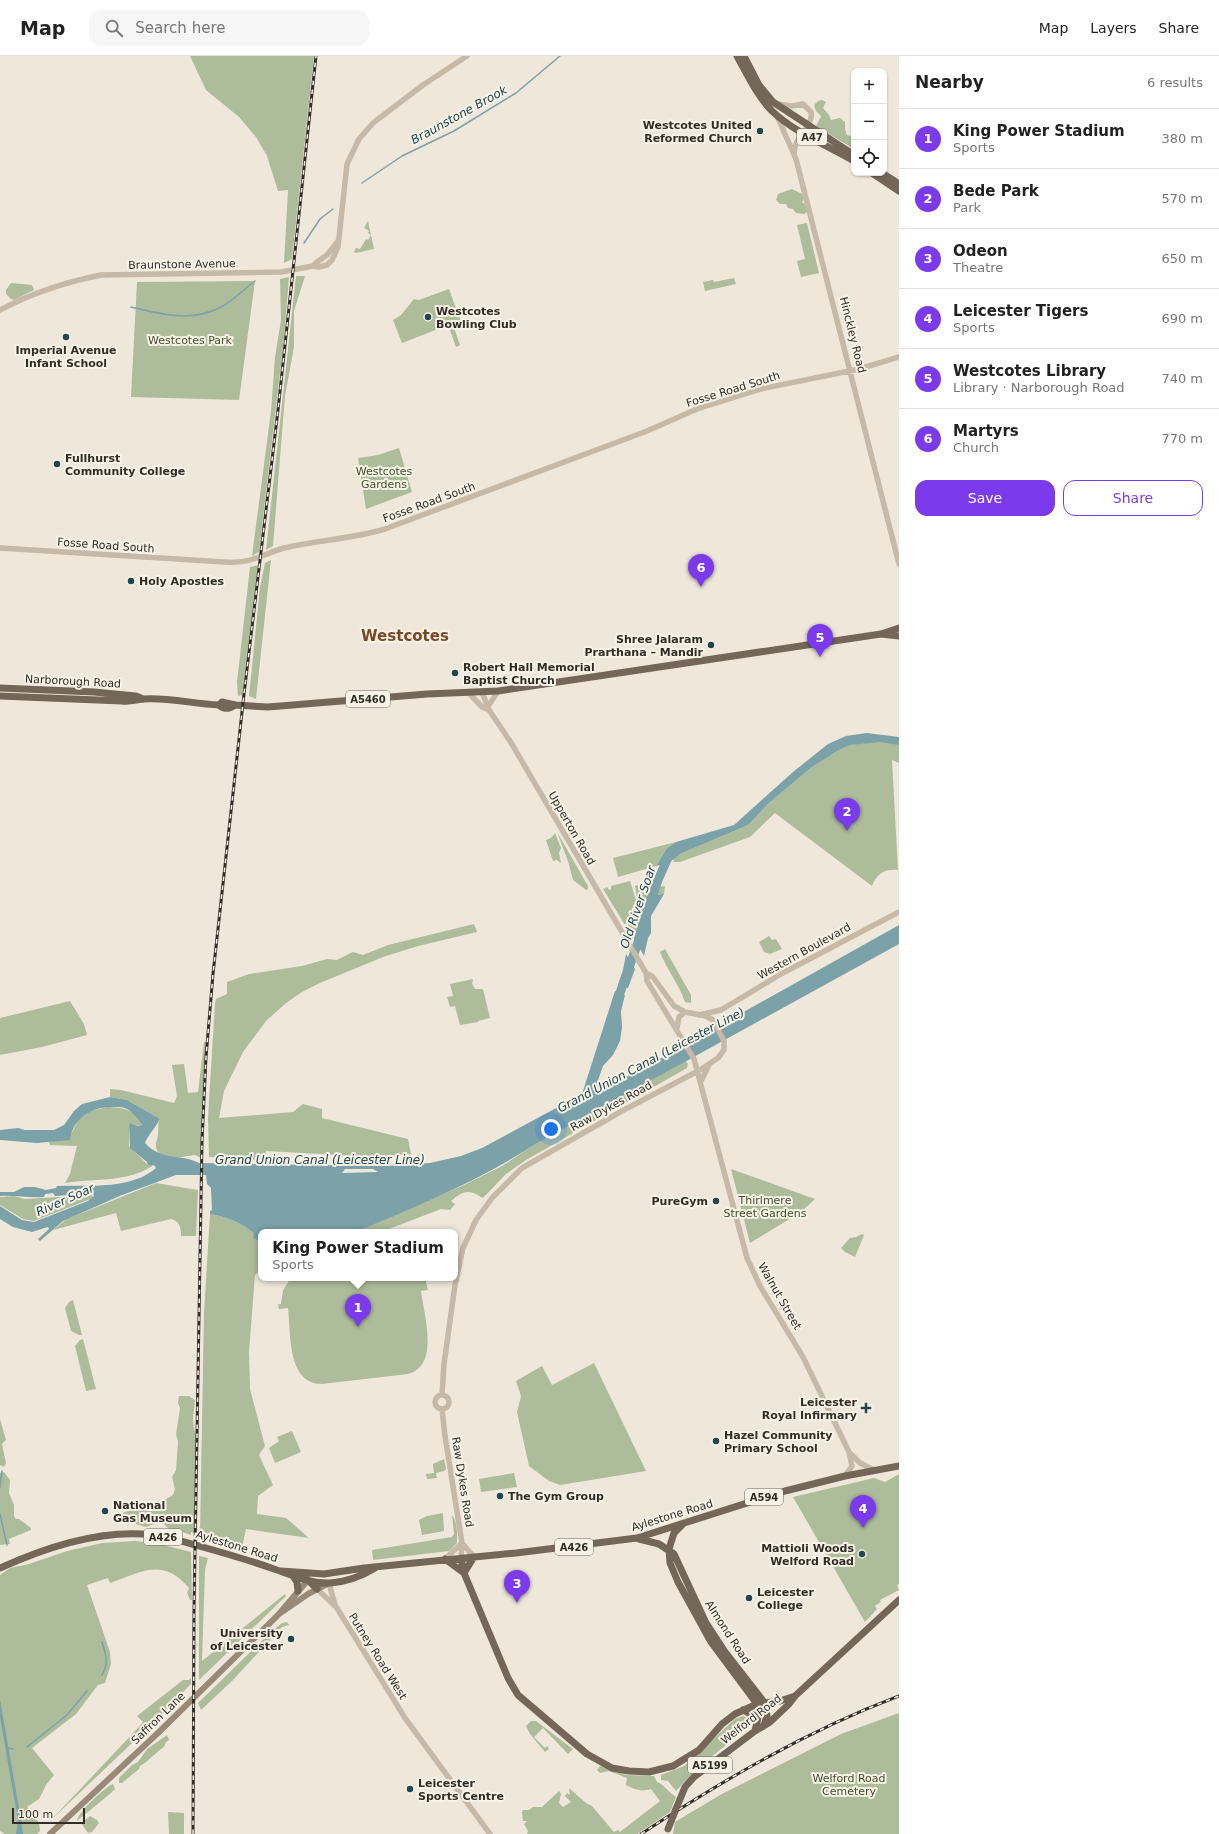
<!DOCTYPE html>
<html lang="en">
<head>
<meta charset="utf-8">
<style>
  :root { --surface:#fff; --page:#f6f6f6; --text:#222; --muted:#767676; --line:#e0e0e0; --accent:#7c3aed }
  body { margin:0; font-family:"DejaVu Sans",sans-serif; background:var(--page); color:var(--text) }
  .controls { position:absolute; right:12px; top:12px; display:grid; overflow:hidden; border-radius:8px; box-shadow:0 1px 3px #0004 }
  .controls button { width:36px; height:36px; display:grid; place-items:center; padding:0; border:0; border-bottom:1px solid var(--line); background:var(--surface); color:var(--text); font:20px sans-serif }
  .scale { position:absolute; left:12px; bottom:10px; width:73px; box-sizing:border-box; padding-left:4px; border:2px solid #332c27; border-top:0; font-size:11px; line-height:14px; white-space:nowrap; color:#332c27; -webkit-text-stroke:3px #f7f2e6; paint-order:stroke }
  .you { position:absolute; left:551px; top:1073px; width:14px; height:14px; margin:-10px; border:3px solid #fff; border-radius:50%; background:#1a73e8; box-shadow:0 0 0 6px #1a73e833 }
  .badge { display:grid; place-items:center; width:26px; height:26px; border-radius:50%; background:var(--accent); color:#fff; font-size:13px; font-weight:700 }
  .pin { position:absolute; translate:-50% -33px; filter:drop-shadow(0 1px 2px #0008) }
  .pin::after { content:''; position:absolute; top:21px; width:14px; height:12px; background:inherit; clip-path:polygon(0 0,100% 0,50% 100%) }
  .popup { position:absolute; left:258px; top:1173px; width:200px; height:52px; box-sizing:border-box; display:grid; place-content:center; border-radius:8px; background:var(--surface); filter:drop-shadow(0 1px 3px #0005); font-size:13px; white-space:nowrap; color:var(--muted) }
  .popup b { font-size:15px; color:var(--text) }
  .popup::after { content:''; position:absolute; left:50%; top:100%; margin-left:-8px; border:8px solid transparent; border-top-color:var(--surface) }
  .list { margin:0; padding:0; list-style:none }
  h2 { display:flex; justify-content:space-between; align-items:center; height:52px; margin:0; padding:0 16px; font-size:17px }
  h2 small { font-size:13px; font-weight:400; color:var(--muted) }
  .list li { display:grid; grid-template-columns:26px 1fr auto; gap:12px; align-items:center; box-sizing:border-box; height:60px; padding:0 16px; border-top:1px solid var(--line) }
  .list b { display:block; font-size:15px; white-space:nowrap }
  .list p { margin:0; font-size:13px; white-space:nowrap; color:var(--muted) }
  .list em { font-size:13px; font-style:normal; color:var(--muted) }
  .actions { display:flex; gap:8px; padding:12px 16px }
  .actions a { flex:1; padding:9px 0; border:1px solid var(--accent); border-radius:12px; text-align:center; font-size:14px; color:var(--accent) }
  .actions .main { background:var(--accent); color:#fff }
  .icon { flex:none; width:22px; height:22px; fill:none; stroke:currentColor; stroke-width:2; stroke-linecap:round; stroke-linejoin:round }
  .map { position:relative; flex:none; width:899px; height:1778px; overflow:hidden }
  header { display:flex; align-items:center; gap:24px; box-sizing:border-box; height:56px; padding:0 20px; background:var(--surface); border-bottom:1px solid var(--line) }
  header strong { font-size:19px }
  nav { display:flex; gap:22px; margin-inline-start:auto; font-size:14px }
  .search { width:280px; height:36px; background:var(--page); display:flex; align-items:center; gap:10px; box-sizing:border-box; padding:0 14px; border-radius:12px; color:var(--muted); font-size:15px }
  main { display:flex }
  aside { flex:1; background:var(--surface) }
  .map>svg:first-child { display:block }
  .green { fill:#adbc9b }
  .water { fill:#7ba1a9; fill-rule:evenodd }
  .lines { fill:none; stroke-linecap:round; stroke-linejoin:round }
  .stream { stroke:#7ba1a9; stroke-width:1.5 }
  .river { stroke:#7ba1a9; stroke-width:9 }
  .tertiary { stroke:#c6b9a7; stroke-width:5.5 }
  .secondary { stroke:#998979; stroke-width:6 }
  .primary { stroke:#746659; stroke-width:7 }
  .rail-casing { stroke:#332c27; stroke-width:3 }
  .rail { stroke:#f7f2e6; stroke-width:1.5; stroke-dasharray:4.5; stroke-linecap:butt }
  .primary-bridge { stroke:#746659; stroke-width:7 }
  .poi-dot { fill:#204751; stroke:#f7f2e6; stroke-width:1.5 }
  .labels { text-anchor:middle; stroke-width:4; stroke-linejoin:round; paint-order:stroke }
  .shield { fill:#f7f2e6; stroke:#6e6760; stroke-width:1 }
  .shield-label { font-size:10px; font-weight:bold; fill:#332c27 }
  .poi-label { font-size:11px; font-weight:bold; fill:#332c27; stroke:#f7f2e6; text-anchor:start }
  .street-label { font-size:11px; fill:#332c27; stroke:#f7f2e6 }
  .park-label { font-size:11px; fill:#3e4f2d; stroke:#f7f2e6 }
  .water-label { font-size:12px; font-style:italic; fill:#204751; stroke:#f7f2e6 }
  .district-label { font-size:15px; font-weight:bold; fill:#7b4727; stroke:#f7f2e6 }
</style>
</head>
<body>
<header>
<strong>Map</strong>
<div class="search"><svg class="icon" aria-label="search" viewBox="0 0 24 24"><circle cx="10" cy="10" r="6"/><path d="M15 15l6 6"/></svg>Search here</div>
<nav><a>Map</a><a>Layers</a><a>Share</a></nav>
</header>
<main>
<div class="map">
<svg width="899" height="1778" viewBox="0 0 899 1778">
  <rect width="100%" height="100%" fill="#efe8da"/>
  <path class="green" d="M190,0H314L292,203L284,207L288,134L278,135L267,100L256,81L239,61L206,34Z
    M822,44L826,46L823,52L829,59L831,64L840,62L845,66V73L847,79L854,81L852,84L854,93L816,70L821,60L816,55L814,49L818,45Z
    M792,133L802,138L804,143L802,146L806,149L807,156L804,158L796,157L793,153L788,152L786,148H780L776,144L778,138Z
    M368,165L374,193L356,197L354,196L356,192L360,193L366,183L368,184L371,179L368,177L369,175L364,172Z
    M807,167L819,217L801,221L797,205L805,203L797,169Z
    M296,220H305L294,255V291L285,340L273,490L266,494Z
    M289,221L284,282L259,496L252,500L271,355L275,301L281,264L280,223Z
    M734,222L736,228L705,235L703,226L713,224L714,226Z
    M255,225L239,344L131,341L137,226Z
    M11,227L32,229L34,234L14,244L11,243L6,238V234Z
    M449,233L461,266L453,269L460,289L456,291L449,271L446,270L402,287L393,264L401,259L414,243L419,244Z
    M399,392L412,436L366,453L358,402L378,399Z
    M271,504L256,643L249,640L260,531L265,507Z
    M258,509L242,639L238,640L237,626L250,511Z
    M880,685L899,689V707L892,704L898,814C885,813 877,817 872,830L775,757L750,781L680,806H674L673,802L680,798L748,769L769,747L812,711L839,694L851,689Z
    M557,776L588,830V833L586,834L573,824L568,805Z
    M555,777L561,792L559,797L561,807L557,804L553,805L546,784L551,782Z
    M676,786L667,792L656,810L618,821L613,802Z
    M630,825L636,844L625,869L603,833L607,831L609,834L611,833V830Z
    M651,825L649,832L665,830L664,838L647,840L634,882L627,871L637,844L635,830Z
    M474,868L477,876L418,890L383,901L320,927L302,936L286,947L266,965L243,996L224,1035L219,1062L293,1056L303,1048L322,1053V1062L408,1083L411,1098L374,1101L266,1095L265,1103L260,1104L209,1101L208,1062L215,947L216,943L227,938V926L249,918L302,910L327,903L337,904L353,896L363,899L388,889Z
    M769,880L772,884L776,883L782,893L770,898L764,896L759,886Z
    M665,893L691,939V947L685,946C679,928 667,914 660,896Z
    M473,923L472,928L475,933H483L490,962L478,965V966L460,969L455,950L450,951L447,941L453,940L450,928Z
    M70,945L84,968L87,979L42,991L0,999V962Z
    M204,986H206L201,1102L195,1099C184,1100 159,1108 156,1091C155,1087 158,1083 158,1078C159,1073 157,1068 160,1063L127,1044L110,1041V1033L121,1034L174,1047L177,1040L172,1009L184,1008L188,1037L198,1036Z
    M686,1005L688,1008L687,1012L526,1104L506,1118L483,1142C469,1133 464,1134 451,1145L455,1148L450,1154L441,1153L381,1176L377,1174L370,1176H355L464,1129L502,1110L534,1089Z
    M108,1051C120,1051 139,1054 142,1070L129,1068V1090L148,1109H154C127,1127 95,1122 65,1127L70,1118L77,1090L50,1089L49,1086L71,1078L80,1061L90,1055Z
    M731,1113L815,1143L801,1156L750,1187Z
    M156,1127L198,1134L196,1180H181C181,1172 180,1165 171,1163L121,1175L116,1157L53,1174L67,1163Z
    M92,1139L93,1142L34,1165L23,1163L0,1149V1141L14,1140L25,1143Z
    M210,1158C228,1161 241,1166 255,1177L253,1182L261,1186V1213L255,1219L249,1296L250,1333L265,1390L259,1399L273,1429L258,1440L257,1458L286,1462L309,1482L246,1473L242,1492L213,1484V1480L200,1477L204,1257Z
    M862,1178L864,1179L855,1201L845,1196L841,1192L850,1182L856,1181Z
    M291,1222H425L428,1234L421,1235C424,1259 440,1310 408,1318L322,1328C287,1328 291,1278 288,1252L279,1253L278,1248H281L283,1234Z
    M73,1244L82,1279H79L71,1275L65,1252L69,1246Z
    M83,1283L96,1333L86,1335L75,1290L80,1284Z
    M594,1307L646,1415L560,1429L549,1425L529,1410L517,1356L521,1340L516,1325L542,1310L552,1329Z
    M179,1340H189L195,1344C194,1357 191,1365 196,1379L194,1477L191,1476V1479L182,1476L171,1475L164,1468L157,1467L146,1471L136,1468L133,1461L125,1465L122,1460L123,1457L135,1452L149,1453L173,1439L175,1433L172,1421L176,1414L178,1386L176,1378L180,1352L178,1347Z
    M0,1363L6,1384L2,1388L6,1407L4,1411L0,1409Z
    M292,1375L301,1396L275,1407L269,1392L279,1385L277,1381Z
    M444,1403L446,1413L444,1415L436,1417L437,1422L427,1423L426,1418L434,1417L433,1408Z
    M4,1416L10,1424L9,1437L14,1449V1460L16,1463H19L31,1472V1474L9,1483L10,1488L0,1489V1417Z
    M514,1417L517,1431L481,1436L479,1423Z
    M899,1418V1528L897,1529L899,1534L880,1544L881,1546L875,1550L877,1553L865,1566L793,1441L874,1422L885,1426Z
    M443,1457L444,1475L422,1479L419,1464L427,1460Z
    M452,1459C458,1467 457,1478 457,1487L449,1495L373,1504L372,1494L452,1481L454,1478Z
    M135,1485L156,1487L191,1496L192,1544H190L187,1537L189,1532C162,1500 140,1517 110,1527L108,1522L87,1529L110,1596L111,1608L105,1627L98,1629L76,1658L32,1692L54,1719L46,1729L39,1743L27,1751L39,1767L40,1775L37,1778H5L0,1775V1519L10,1512L29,1508L67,1495L102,1487Z
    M199,1500L208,1502L205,1514L202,1605L285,1538L286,1540L199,1624Z
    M287,1566L289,1569L282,1571L233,1624L201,1654L198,1647L272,1575L282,1567Z
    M191,1622V1628L150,1670L52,1763L137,1673L143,1666L137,1660L183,1624H189Z
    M899,1657V1778H673L675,1766L720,1739L841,1678Z
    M743,1660L747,1662L750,1665L747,1672L700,1710L676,1735L668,1725L661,1724V1719L684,1710L735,1663Z
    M531,1665H536L573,1693L568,1698L543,1672L534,1681L545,1692L547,1690L549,1693L545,1696L530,1678L526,1670Z
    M167,1679L169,1684L166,1686L164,1691C156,1696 149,1705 140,1710L139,1713L122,1727H119V1722L132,1709L138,1706L147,1693Z
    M600,1710L627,1719L654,1720L657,1726C666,1730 668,1736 676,1741L670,1756L637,1778H527L528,1775L524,1768L527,1765H523L522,1756L523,1754H529L533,1751H542L559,1735L561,1738L559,1747L563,1751L571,1746L565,1740L567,1737L570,1739L569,1732L586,1747L592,1750L614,1776L618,1774L620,1776L660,1745L651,1733C641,1736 636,1734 626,1729L627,1722L609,1715L600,1717L597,1714Z
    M113,1728L115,1733L111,1737L77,1765C77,1757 105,1731 113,1728Z
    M168,1756L184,1757V1778H169Z
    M90,1760L97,1764L99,1767L92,1776L88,1777L81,1767Z"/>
  <path class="water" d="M867,677L899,681V689L880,686L851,689L839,694L812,711L769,747L748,769L680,798L670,806L656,810L667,792L676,786L734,769L793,716L828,688L846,680Z
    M664,838L651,860V877L648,882L644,900L634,882L647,840Z
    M899,869V888L534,1089C478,1125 416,1151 355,1176L347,1174L343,1176H261V1186L253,1182L254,1177C240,1166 228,1161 210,1158V1155L212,1154L211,1132L207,1128L206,1119H176L122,1139L63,1165L40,1185L38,1183L49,1173L48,1171L32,1176L13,1171L0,1163V1150L22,1164L34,1166L88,1145L94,1140L93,1138L55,1140L53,1137L45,1138L44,1141C29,1142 15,1139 0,1140V1136H14L24,1131H35L46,1134L56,1132L57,1130C88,1129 131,1134 156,1112L154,1109H148L147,1106L130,1092L129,1067L138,1070L142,1069C139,1063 133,1057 127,1053C123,1051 119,1051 115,1051C93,1050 73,1061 70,1084L37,1087L0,1084V1074L18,1072L25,1074H54L64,1069L74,1055L82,1048L110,1041L127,1044L160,1063C156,1071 148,1079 145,1087C163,1106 179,1097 199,1107L386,1110L430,1107L461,1100L482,1092L582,1038L615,935L625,939L621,955L622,971L620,985L613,999L603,1010L597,1027L599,1031L631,1019ZM345,1113H373L378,1116L342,1117Z
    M626,898L635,913L628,932L618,929L623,914Z
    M0,1644L21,1764L23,1778H16L18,1764L0,1661Z"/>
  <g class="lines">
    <path class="stream" d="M362,127L402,100L454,75L516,37L560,0
      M304,187L320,163L333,153
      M131,251C161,258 191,267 221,251C233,245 244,233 255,225
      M0,1431L2,1415
      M0,1458L7,1489
      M102,1619C109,1608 106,1598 102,1586
      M27,1691L67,1659L87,1635
      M7,1692L13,1693"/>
    <path class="river" d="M649,850L658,824L670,797
      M616,948L641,878"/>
    <path class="tertiary" d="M778,48L792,50L803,48L811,56C814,71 794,78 794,99
      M777,60L796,103L899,508
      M313,210L317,206L327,199L338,185
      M0,254C32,237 66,226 101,219L281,216L313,210L319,211L327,209L332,204L338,191L347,108L359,83L373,67L423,29L467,0
      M0,492L225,506C252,508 260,499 284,492C318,484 352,483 385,473L647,375L697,353L761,333L859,313L899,301
      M468,636L482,651L489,654
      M482,636L489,654L510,685L646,917L647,925L694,1003L747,1202L760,1230L803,1301L849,1396L852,1410L845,1420
      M489,649L498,635
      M699,959L721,954L781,918L899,856
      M677,972L679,961L685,956
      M701,1025L709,1009
      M442,1339L444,1308L455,1229L463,1192L476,1164L492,1142L522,1112L622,1055L700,1014L718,1002L724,994V985L713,964L706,960L685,956L674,950L653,921L646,917
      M435 1346a7 7 0 1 1 14 0a7 7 0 1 1-14 0Z
      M442,1353L445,1380L462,1487L461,1502
      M851,1398L860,1407L874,1414
      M445,1503L462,1487L474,1501
      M329,1527L335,1549L405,1662L490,1778
      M317,1533L334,1549"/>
    <path class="secondary" d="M279,1558L308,1538L329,1527
      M50,1778L159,1676L278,1559L308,1524"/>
    <path class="primary" d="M737,0C747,18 757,40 772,55C795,77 827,89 854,105
      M744,0L759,29L773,46L854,99
      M872,117L899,135
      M882,117L899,128
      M881,578L899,580
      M0,632L94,636L136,640L143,643
      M0,640L122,645C129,646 136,644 143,643C167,641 194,648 219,649C224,654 229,653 235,649
      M219,649L222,646L235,649L268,651L427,638L498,635L881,578L899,572
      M683,1468L674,1477L669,1493L670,1507L678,1526L711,1586L757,1648L759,1657L755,1675
      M639,1483L659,1488L674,1498L706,1567L725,1596L764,1646L767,1659L764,1670
      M461,1502L464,1517L508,1622L518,1639L587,1698L612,1712L629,1715L649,1716L673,1710L699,1694L722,1668L735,1658L757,1648L780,1645L795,1640
      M445,1503L464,1517L474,1501
      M0,1512C44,1492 94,1475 143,1478C162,1479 181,1485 199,1490C224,1497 249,1504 274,1513C292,1519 311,1528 330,1527C345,1526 362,1520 375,1512
      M281,1515L324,1518L364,1512L516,1497L637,1482L785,1435L845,1420L899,1410
      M293,1520L297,1526L298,1535
      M308,1524L317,1533
      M743,1654L753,1659L757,1666
      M676,1753L685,1731L694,1721L755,1675L770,1666L789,1648L795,1640L899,1544"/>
    <defs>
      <path id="rail" d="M193,1778L194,1554L202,1085L206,1001L213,918L244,638L278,354L316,0
        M641,1778C723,1724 807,1675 899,1640"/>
    </defs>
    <use href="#rail" class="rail-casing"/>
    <use href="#rail" class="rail"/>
    <path class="primary-bridge" d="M668,1773L676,1753"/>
  </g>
  <g class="poi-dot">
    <circle cx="760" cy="75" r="4"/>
    <circle cx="428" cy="261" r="4"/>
    <circle cx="66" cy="281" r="4"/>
    <circle cx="57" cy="408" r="4"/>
    <circle cx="131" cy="525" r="4"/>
    <circle cx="711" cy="589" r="4"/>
    <circle cx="455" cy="617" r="4"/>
    <circle cx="716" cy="1145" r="4"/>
    <path d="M864 1346h4v4h4v4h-4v4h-4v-4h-4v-4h4z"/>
    <circle cx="716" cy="1385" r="4"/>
    <circle cx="500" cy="1440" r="4"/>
    <circle cx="105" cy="1455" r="4"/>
    <circle cx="862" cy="1498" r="4"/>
    <circle cx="749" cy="1542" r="4"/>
    <circle cx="291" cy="1583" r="4"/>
    <circle cx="410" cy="1733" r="4"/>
  </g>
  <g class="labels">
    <g class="shield">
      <rect x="797" y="73" width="30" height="16" rx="3"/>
      <rect x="346" y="635" width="44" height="16" rx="3"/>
      <rect x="745" y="1433" width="38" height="16" rx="3"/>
      <rect x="144" y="1473" width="38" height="16" rx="3"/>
      <rect x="555" y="1483" width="38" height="16" rx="3"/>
      <rect x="688" y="1701" width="44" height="16" rx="3"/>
    </g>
    <g class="shield-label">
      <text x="812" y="85">A47</text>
      <text x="368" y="647">A5460</text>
      <text x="764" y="1445">A594</text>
      <text x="163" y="1485">A426</text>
      <text x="574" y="1495">A426</text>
      <text x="710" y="1713">A5199</text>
    </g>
    <g class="poi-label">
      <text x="752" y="73" text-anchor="end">Westcotes United<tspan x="752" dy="13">Reformed Church</tspan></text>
      <text x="436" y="259">Westcotes<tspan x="436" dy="13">Bowling Club</tspan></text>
      <text x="66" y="298" text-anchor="middle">Imperial Avenue<tspan x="66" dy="13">Infant School</tspan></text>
      <text x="65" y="406">Fullhurst<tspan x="65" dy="13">Community College</tspan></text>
      <text x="139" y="529">Holy Apostles</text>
      <text x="703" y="587" text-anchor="end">Shree Jalaram<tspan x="703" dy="13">Prarthana – Mandir</tspan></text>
      <text x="463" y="615">Robert Hall Memorial<tspan x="463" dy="13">Baptist Church</tspan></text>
      <text x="708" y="1149" text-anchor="end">PureGym</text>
      <text x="857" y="1350" text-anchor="end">Leicester<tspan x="857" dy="13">Royal Infirmary</tspan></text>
      <text x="724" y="1383">Hazel Community<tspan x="724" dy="13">Primary School</tspan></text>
      <text x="508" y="1444">The Gym Group</text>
      <text x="113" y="1453">National<tspan x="113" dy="13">Gas Museum</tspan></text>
      <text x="854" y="1496" text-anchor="end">Mattioli Woods<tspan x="854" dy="13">Welford Road</tspan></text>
      <text x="757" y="1540">Leicester<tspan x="757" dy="13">College</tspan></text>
      <text x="283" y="1581" text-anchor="end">University<tspan x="283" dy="13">of Leicester</tspan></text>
      <text x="418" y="1731">Leicester<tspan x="418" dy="13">Sports Centre</tspan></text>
    </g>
    <g class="street-label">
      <text transform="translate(182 208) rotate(-1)" y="4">Braunstone Avenue</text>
      <text transform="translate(853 279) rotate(76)" y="4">Hinckley Road</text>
      <text transform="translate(733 333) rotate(-17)" y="4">Fosse Road South</text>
      <text transform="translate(429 446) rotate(-20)" y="4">Fosse Road South</text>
      <text transform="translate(106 489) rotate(4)" y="4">Fosse Road South</text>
      <text transform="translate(73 625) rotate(3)" y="4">Narborough Road</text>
      <text transform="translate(572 772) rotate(60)" y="4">Upperton Road</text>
      <text transform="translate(804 895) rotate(-29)" y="4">Western Boulevard</text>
      <text transform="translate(611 1050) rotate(-29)" y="4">Raw Dykes Road</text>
      <text transform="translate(780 1240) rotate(60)" y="4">Walnut Street</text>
      <text transform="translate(463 1426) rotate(81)" y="4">Raw Dykes Road</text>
      <text transform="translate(672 1459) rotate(-17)" y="4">Aylestone Road</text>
      <text transform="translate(237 1490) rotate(17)" y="4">Aylestone Road</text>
      <text transform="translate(728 1576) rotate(57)" y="4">Almond Road</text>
      <text transform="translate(378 1600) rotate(58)" y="4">Putney Road West</text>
      <text transform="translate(158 1662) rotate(-44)" y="4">Saffron Lane</text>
      <text transform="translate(751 1663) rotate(-38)" y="4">Welford Road</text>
    </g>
    <g class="park-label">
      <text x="190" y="288">Westcotes Park</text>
      <text x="384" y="419">Westcotes<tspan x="384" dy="13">Gardens</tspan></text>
      <text x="765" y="1148">Thirlmere<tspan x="765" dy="13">Street Gardens</tspan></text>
      <text x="849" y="1726">Welford Road<tspan x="849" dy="13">Cemetery</tspan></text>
    </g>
    <g class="water-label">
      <text transform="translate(459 59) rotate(-29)" y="4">Braunstone Brook</text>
      <text transform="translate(638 851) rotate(-71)" y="4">Old River Soar</text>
      <text transform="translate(651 1004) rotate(-28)" y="4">Grand Union Canal (Leicester Line)</text>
      <text x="320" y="1108">Grand Union Canal (Leicester Line)</text>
      <text transform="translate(65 1144) rotate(-24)" y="4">River Soar</text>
    </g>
    <g class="district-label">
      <text x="405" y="585">Westcotes</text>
    </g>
  </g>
</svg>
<div class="controls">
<button>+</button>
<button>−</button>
<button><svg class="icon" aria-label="locate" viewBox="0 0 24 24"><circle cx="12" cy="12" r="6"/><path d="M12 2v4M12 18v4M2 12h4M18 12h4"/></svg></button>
</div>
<div class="scale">100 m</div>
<div class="you"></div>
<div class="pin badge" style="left:358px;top:1271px">1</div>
<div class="popup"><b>King Power Stadium</b>Sports</div>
<div class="pin badge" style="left:847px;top:775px">2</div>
<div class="pin badge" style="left:517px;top:1547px">3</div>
<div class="pin badge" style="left:863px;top:1472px">4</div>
<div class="pin badge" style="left:820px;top:601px">5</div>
<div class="pin badge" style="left:701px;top:531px">6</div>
</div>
<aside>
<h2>Nearby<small>6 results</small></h2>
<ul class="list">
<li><span class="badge">1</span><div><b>King Power Stadium</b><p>Sports</p></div><em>380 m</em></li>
<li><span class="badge">2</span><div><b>Bede Park</b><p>Park</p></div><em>570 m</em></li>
<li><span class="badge">3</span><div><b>Odeon</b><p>Theatre</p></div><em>650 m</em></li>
<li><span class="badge">4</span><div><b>Leicester Tigers</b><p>Sports</p></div><em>690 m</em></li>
<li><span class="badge">5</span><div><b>Westcotes Library</b><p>Library · Narborough Road</p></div><em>740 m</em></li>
<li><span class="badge">6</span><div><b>Martyrs</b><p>Church</p></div><em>770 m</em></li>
</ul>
<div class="actions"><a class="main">Save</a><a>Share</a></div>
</aside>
</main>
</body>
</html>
